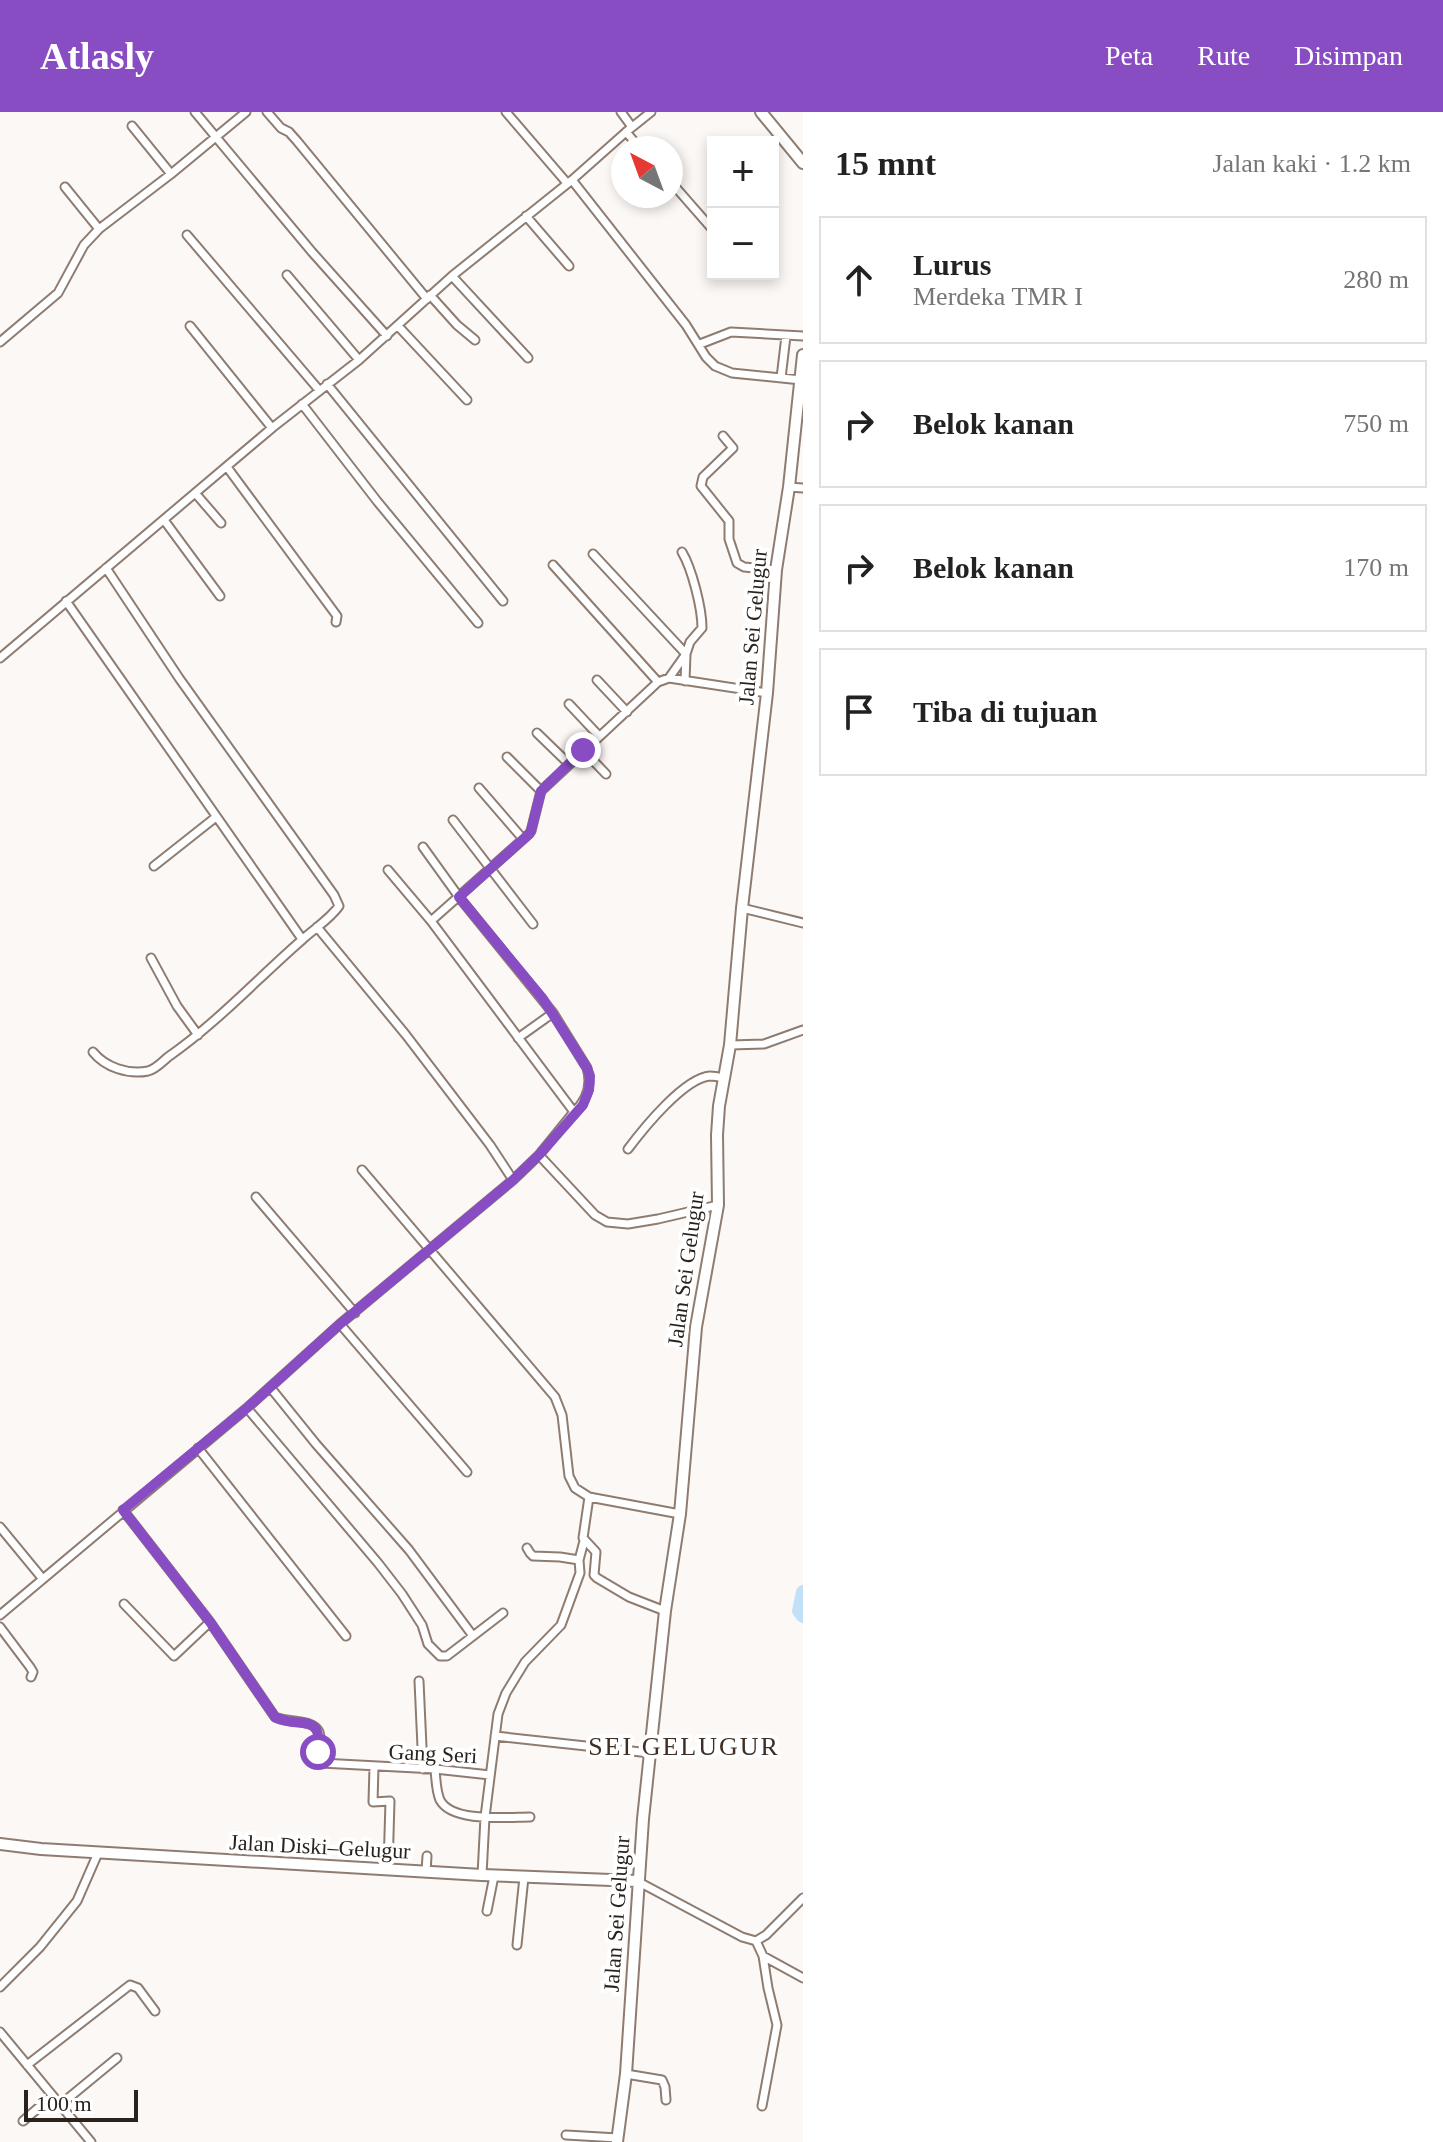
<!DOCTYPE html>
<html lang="id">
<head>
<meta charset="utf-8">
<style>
  :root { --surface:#fff; --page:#f2f2f2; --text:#222; --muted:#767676; --line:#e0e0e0; --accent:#884dc3 }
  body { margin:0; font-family:"Times New Roman",serif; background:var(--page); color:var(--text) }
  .controls { position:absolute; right:24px; top:24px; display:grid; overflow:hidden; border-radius:0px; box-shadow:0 4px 12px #0003 }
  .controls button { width:72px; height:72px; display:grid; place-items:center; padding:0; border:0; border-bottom:2px solid var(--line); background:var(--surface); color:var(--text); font:40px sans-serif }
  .compass { position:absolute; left:611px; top:24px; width:72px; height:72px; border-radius:50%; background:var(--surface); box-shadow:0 4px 12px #0003; rotate:319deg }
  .scale { position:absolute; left:24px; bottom:20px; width:114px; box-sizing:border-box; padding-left:8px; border:4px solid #29221d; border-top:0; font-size:22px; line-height:28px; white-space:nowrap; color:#29221d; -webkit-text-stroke:6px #fff; paint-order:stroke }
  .stop { position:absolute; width:24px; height:24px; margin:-18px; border:6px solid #884dc3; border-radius:50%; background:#fff }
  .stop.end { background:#884dc3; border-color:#fff; box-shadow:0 2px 8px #0008 }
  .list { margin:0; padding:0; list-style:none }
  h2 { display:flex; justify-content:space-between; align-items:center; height:104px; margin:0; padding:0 32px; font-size:34px }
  h2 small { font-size:26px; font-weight:400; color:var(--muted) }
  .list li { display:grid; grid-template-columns:52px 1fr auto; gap:24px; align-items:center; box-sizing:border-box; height:128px; margin:0 16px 16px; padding:0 16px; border:2px solid var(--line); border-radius:0px }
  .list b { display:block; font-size:30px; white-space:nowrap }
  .list p { margin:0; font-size:26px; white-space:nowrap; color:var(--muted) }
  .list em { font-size:26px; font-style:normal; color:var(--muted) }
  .icon { flex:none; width:44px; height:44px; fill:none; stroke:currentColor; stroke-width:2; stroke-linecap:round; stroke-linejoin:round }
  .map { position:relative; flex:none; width:803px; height:2030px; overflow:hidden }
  header { display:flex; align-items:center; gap:48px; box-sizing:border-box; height:112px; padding:0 40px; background:var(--accent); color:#fff }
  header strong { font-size:38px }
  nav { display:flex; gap:44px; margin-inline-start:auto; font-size:28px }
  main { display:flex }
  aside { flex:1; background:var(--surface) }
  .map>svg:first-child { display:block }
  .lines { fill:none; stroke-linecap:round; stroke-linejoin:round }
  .river { stroke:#c2e1f6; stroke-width:14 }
  .minor-casing { stroke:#8f7c70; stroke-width:11 }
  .secondary-casing { stroke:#8f7c70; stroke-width:14 }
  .minor { stroke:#fff; stroke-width:7 }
  .secondary { stroke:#fff; stroke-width:10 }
  .route { stroke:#884dc3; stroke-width:10 }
  .labels { text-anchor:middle; stroke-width:8; stroke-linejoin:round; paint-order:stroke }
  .street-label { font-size:22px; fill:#29221d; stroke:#fff }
  .quarter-label { font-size:26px; letter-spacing:2px; fill:#3e2e23; stroke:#fff }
</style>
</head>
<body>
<header>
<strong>Atlasly</strong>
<nav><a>Peta</a><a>Rute</a><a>Disimpan</a></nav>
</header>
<main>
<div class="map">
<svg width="803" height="2030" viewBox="0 0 803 2030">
  <rect width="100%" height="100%" fill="#fcf8f5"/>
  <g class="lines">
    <path class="river" d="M803,1480L799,1499L803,1504"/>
    <defs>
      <path id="minor" d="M195,0L312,140L387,224
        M267,0L281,16L289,20L297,29L427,187
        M506,0L567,71
        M621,0L632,15
        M132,14L171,62
        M626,20L640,36
        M572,68L686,213L706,245L715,254L732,261L801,268
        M671,70L713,118
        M65,75L99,117
        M526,104L569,154
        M187,123L319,278
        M287,163L359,248
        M452,164L528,246
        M430,183L457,213L475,228
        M190,214L272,316
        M398,214L467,288
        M0,230L58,181L84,133L99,117L171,62L246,0
        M700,232L731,220L803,224
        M781,266L786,224
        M327,272L503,489
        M302,292L377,389L478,511
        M723,324L733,336L703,365L701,374L729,409V427L737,451L744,455L776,458
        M227,355L337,504L336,510
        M789,375L803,376
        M196,382L221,411
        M164,408L220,484
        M593,442L686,542L685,569
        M553,453L658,570
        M66,489L302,827
        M0,546L272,316L359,248L452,164L572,68L626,20L651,0
        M669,566L686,542L690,530L702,516C702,496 692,457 682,440
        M597,568L627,600
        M569,592L599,624
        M537,621L569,652
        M583,638L606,662
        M507,645L541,679
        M479,676L523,727
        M453,708L533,812
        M423,735L459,785L553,901L518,926
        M154,754L216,705
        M742,796L803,811
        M431,809L529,722L531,719L541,679L658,570L669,566L767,581
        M317,815L406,923L490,1033L513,1068
        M151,846L177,894L198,923
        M553,901L587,956C592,973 587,988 574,1000
        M730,933L764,932L803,918
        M93,940C105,955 128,963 148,959C156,957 162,950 168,945C217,911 258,866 303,827C315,816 330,807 339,794L334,783L179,566L106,456
        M628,1037C643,1017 684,966 710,964C715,964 719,965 723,966
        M539,1043L595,1103L607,1110L628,1112L658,1107L718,1093
        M362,1058L555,1285L562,1303L569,1364L575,1376L589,1385L680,1402
        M256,1085L355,1201
        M340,1212L467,1360
        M270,1275L316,1332L409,1438L473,1524
        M247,1296L378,1451L402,1482L422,1513L428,1532L440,1544H447L503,1501
        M198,1336L346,1524
        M589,1385L583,1426L596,1440L594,1463L597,1466L629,1485L665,1499
        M123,1398L210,1510L275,1605C287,1611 312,1606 319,1620C322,1628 318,1639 318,1648L321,1651L435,1657L490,1663
        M0,1415L42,1466
        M527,1436L530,1441L533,1444L560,1445L579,1448
        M124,1492L174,1544L210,1510
        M0,1503L247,1296L340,1212L513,1068L539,1043L574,1000L431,809L388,758
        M0,1515L30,1555L33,1560L31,1565
        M419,1569L423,1657
        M495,1624L650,1641
        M374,1655L373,1690L390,1689L388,1757
        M435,1657C436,1667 436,1679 440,1688C452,1711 508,1705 530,1705
        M426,1760L427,1744
        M482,1763L485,1705L498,1602L506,1581L525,1550L561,1513L580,1461L579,1448L584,1429
        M637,1769L742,1825L756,1829L766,1823L803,1786
        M487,1799L494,1764
        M756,1829L763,1844L768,1876L777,1913L762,1994
        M517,1833L524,1765
        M763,1844L803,1866
        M0,1875L40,1835L77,1789L98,1741
        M0,1920L91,2030
        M27,1953L130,1873L138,1876L155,1899
        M626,1962L662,1968L665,1975L666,1988
        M60,1993L117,1946
        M23,2009L52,1984
        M566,2023L618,2026"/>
      <path id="secondary" d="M761,0L803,51
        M0,1732L41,1737L482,1763L637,1769
        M617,2030L626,1962L643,1707L665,1499L680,1402L696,1215L718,1093L717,1023L719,994L730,933L742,796L767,581L776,458L789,375L803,243"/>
    </defs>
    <use href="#minor" class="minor-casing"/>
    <use href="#secondary" class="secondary-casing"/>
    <use href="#minor" class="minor"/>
    <use href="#secondary" class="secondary"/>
  </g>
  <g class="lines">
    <path class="route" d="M318,1640C323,1598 299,1618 275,1605L210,1510L123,1398L247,1296L340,1212L513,1068L539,1043L583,993L589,978L590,964L587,956L543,887L459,785L529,722L531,719L541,679L583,638"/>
  </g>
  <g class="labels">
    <g class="street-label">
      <text transform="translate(752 515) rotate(-85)" y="8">Jalan Sei Gelugur</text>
      <text transform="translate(685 1157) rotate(-82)" y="8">Jalan Sei Gelugur</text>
      <text transform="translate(433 1641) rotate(3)" y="8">Gang Seri</text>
      <text transform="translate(320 1734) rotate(3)" y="8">Jalan Diski–Gelugur</text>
      <text transform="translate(616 1802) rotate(-86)" y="8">Jalan Sei Gelugur</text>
    </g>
    <g class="quarter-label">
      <text x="684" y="1643">SEI GELUGUR</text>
    </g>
  </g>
</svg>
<div class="controls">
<button>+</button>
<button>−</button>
</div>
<svg class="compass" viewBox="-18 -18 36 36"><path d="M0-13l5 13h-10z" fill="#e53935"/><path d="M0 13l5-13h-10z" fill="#767676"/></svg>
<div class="scale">100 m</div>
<div class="stop" style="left:318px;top:1640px"></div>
<div class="stop end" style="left:583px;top:638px"></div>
</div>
<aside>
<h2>15 mnt<small>Jalan kaki · 1.2 km</small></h2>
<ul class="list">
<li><svg class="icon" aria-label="ahead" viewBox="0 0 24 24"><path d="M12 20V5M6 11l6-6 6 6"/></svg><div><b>Lurus</b><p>Merdeka TMR I</p></div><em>280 m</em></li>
<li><svg class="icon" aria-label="right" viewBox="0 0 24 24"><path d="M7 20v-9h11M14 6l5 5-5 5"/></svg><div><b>Belok kanan</b></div><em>750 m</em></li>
<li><svg class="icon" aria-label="right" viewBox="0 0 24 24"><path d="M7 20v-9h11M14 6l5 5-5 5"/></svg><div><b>Belok kanan</b></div><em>170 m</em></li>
<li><svg class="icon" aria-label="arrive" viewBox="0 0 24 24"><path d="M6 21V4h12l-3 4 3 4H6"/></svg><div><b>Tiba di tujuan</b></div></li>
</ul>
</aside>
</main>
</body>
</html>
